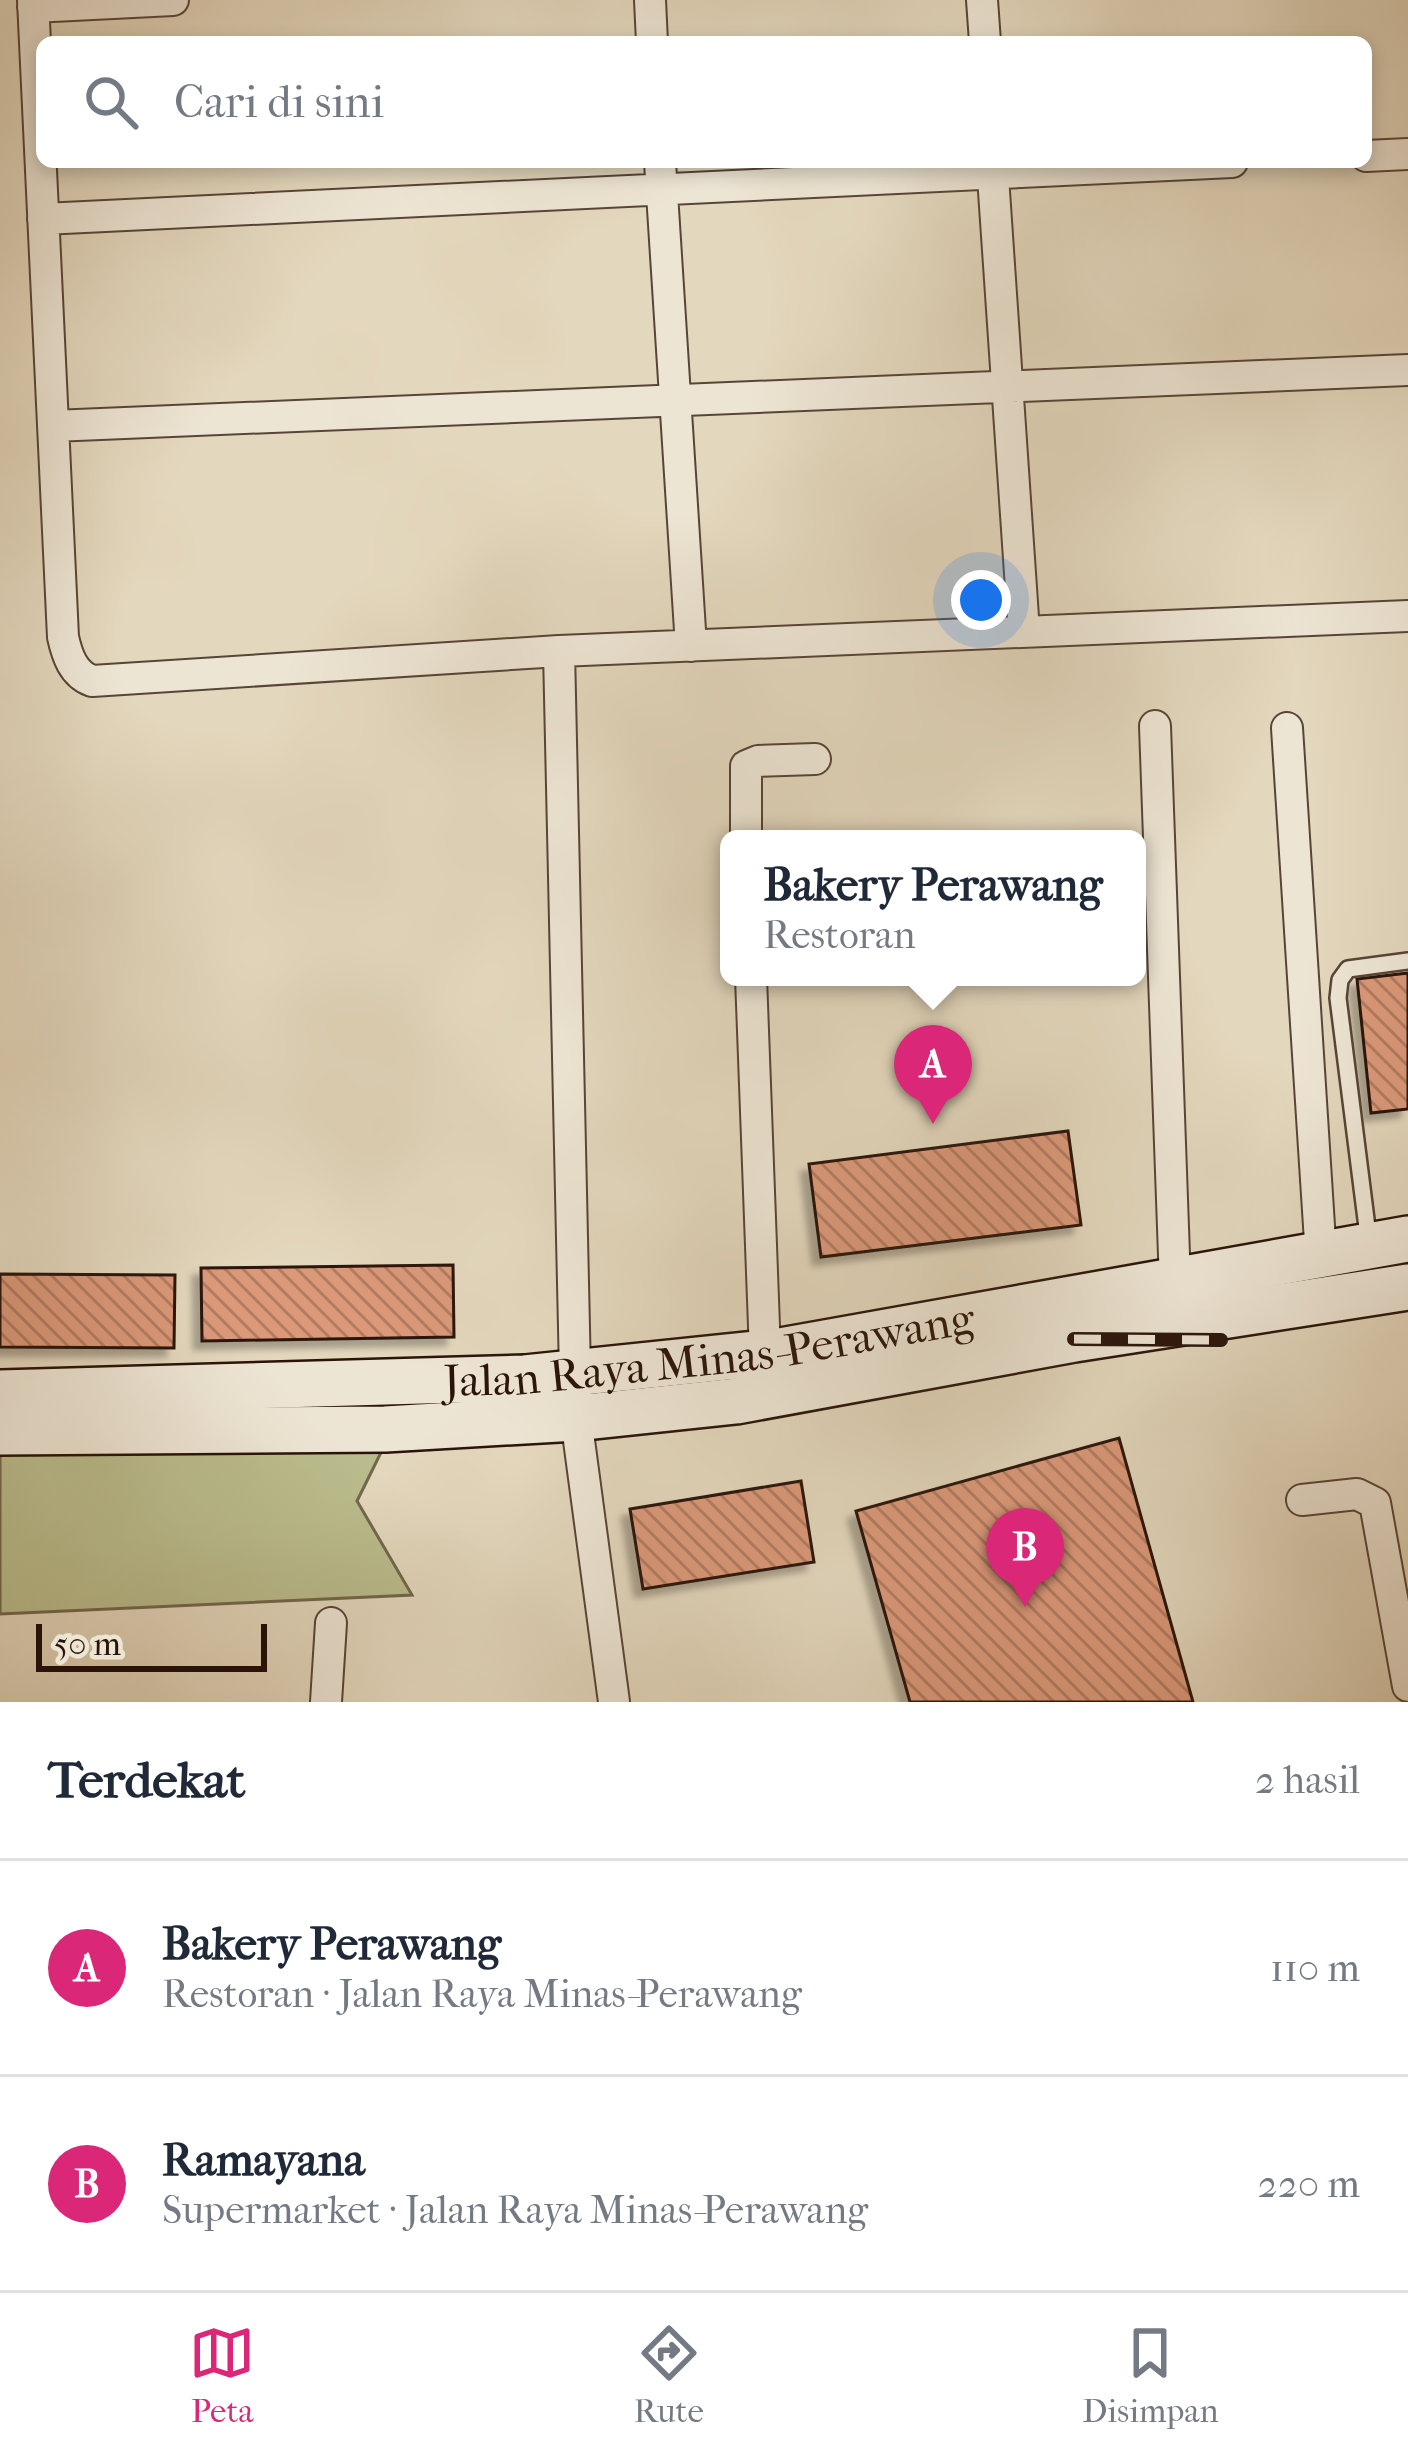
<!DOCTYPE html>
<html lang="id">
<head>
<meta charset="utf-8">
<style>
  :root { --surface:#fff; --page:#f6f6f7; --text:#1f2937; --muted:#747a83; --line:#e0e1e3; --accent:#db2777 }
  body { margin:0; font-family:"IM FELL French Canon",serif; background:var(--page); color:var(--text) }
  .scale { position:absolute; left:36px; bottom:30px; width:231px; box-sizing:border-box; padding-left:12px; border:6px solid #2a140a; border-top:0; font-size:33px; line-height:42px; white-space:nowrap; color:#2a140a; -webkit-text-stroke:9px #ede5d4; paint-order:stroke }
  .you { position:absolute; left:981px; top:600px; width:42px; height:42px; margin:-30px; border:9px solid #fff; border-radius:50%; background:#1a73e8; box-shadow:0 0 0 18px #1a73e833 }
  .badge { display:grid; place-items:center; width:78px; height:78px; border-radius:50%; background:var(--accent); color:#fff; font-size:39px; font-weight:700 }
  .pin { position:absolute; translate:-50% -99px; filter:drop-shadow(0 3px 6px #0008) }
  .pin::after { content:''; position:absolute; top:63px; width:42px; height:36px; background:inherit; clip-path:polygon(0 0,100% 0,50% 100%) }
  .popup { position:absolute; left:720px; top:830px; width:426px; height:156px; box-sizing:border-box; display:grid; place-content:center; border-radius:18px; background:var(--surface); filter:drop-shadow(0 3px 9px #0005); font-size:39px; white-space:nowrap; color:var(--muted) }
  .popup b { font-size:45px; color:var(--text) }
  .popup::after { content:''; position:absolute; left:50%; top:100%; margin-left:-24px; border:24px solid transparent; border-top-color:var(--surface) }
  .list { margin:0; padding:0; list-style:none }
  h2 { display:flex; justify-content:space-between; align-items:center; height:156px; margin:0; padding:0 48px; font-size:51px }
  h2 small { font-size:39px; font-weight:400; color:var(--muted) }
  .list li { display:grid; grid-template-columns:78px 1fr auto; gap:36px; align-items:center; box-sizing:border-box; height:216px; padding:0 48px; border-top:3px solid var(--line) }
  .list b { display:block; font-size:45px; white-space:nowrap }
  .list p { margin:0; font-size:39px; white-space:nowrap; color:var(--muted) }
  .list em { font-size:39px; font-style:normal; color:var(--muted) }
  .icon { flex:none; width:66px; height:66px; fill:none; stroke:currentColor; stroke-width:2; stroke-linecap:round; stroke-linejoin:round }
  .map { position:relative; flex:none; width:1408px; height:1702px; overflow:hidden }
  .search { position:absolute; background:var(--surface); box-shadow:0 6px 18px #0003; left:36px; right:36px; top:36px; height:132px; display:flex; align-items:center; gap:30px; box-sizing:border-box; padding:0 42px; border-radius:18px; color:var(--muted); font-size:45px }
  .sheet { height:588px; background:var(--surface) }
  nav { display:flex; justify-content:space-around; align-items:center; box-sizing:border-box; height:168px; border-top:3px solid var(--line); background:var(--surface); font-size:33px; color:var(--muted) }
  nav a { display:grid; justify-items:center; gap:6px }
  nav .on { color:var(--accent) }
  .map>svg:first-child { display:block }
  .green { fill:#babc8d; stroke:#72684c; stroke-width:3 }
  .building { fill:url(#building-back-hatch); stroke:#2a140a; stroke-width:3; filter:url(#shadow) }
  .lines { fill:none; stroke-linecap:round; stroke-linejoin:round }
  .service-casing { stroke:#584537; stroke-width:20 }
  .minor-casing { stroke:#584537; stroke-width:34 }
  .secondary-casing { stroke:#2a140a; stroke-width:50 }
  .service { stroke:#ede5d4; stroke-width:15 }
  .minor { stroke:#ede5d4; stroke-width:30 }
  .secondary { stroke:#ede5d4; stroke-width:45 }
  .rail-casing { stroke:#2a140a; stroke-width:14 }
  .rail { stroke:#ede5d4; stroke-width:9; stroke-dasharray:27; stroke-linecap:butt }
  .labels { text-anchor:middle; stroke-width:9; stroke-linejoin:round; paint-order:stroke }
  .street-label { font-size:45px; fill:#2a140a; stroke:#ede5d4 }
</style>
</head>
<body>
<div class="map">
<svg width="1408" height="1702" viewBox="0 0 1408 1702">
  <defs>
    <pattern id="building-back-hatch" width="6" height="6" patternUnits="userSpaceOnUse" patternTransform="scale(3)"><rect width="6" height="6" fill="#db997a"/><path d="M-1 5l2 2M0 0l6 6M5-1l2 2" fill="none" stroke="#b27c62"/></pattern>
    <filter id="shadow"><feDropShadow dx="-8" dy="8" stdDeviation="3" flood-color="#0004"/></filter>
  </defs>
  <rect width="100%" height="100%" fill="#e3d7bd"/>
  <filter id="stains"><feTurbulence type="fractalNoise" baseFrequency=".00167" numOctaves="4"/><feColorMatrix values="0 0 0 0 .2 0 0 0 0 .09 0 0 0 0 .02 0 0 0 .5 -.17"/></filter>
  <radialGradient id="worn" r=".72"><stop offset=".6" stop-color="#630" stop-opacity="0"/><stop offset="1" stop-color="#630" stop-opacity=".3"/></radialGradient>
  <path class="green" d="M399,1416L357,1501L412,1595L0,1614V1425Z"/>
  <path class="building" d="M1408,973V1109L1371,1113L1357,979Z
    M1068,1131L1081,1225L821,1257L809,1164Z
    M453,1265L454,1337L202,1341L201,1268Z
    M0,1274L175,1275L174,1348L0,1347Z
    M1119,1438L1193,1702H910L856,1511Z
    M801,1481L814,1562L643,1589L630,1509Z"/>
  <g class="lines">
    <defs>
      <path id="service" d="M1369,1243L1338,998L1340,980L1348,969L1408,961"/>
      <path id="minor" d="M33,0L63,637C67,655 73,674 92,681L559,651L576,1418L614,1702
        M650,0L652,42
        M982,0L985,42
        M33,7L173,0
        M1366,156L1408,154
        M660,162L691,646
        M992,162L1024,632
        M43,219L1232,162
        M53,426L1408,370
        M559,651L1408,616
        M1155,726L1175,1283
        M1287,728L1321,1257
        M746,839V766L758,761L815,759
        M751,977L765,1353
        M1302,1500L1357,1494L1375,1503L1408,1686
        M326,1702L331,1623"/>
      <g id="secondary">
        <path id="s1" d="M0,1393L525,1378L775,1352L1408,1239"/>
        <path d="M0,1432L385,1429L576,1418L736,1401L1074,1339L1408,1287"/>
      </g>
    </defs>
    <use href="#service" class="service-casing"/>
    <use href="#minor" class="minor-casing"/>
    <use href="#secondary" class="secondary-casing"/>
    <use href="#service" class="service"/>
    <use href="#minor" class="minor"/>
    <use href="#secondary" class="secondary"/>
    <defs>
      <path id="rail" d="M1074,1339L1221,1340"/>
    </defs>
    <use href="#rail" class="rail-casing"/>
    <use href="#rail" class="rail"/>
  </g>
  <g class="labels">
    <g class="street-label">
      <text dy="16" stroke="none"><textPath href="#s1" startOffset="711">Jalan Raya Minas-Perawang</textPath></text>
    </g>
  </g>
  <rect width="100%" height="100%" filter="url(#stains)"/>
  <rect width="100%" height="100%" fill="url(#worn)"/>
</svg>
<div class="scale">50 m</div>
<div class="you"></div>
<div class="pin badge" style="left:933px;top:1124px">A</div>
<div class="popup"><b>Bakery Perawang</b>Restoran</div>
<div class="pin badge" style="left:1025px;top:1607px">B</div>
<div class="search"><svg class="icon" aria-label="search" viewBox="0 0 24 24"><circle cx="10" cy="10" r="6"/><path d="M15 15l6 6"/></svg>Cari di sini</div>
</div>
<section class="sheet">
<h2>Terdekat<small>2 hasil</small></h2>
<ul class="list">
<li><span class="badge">A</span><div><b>Bakery Perawang</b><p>Restoran · Jalan Raya Minas-Perawang</p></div><em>110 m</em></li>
<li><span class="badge">B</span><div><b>Ramayana</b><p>Supermarket · Jalan Raya Minas-Perawang</p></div><em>220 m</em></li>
</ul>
</section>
<nav>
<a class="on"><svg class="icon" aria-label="map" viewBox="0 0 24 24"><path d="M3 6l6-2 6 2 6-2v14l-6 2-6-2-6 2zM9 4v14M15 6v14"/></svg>Peta</a>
<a><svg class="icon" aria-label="directions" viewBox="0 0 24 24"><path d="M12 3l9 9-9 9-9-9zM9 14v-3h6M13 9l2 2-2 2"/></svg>Rute</a>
<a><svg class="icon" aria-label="saved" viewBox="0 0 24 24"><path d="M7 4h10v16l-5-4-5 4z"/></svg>Disimpan</a>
</nav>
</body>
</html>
